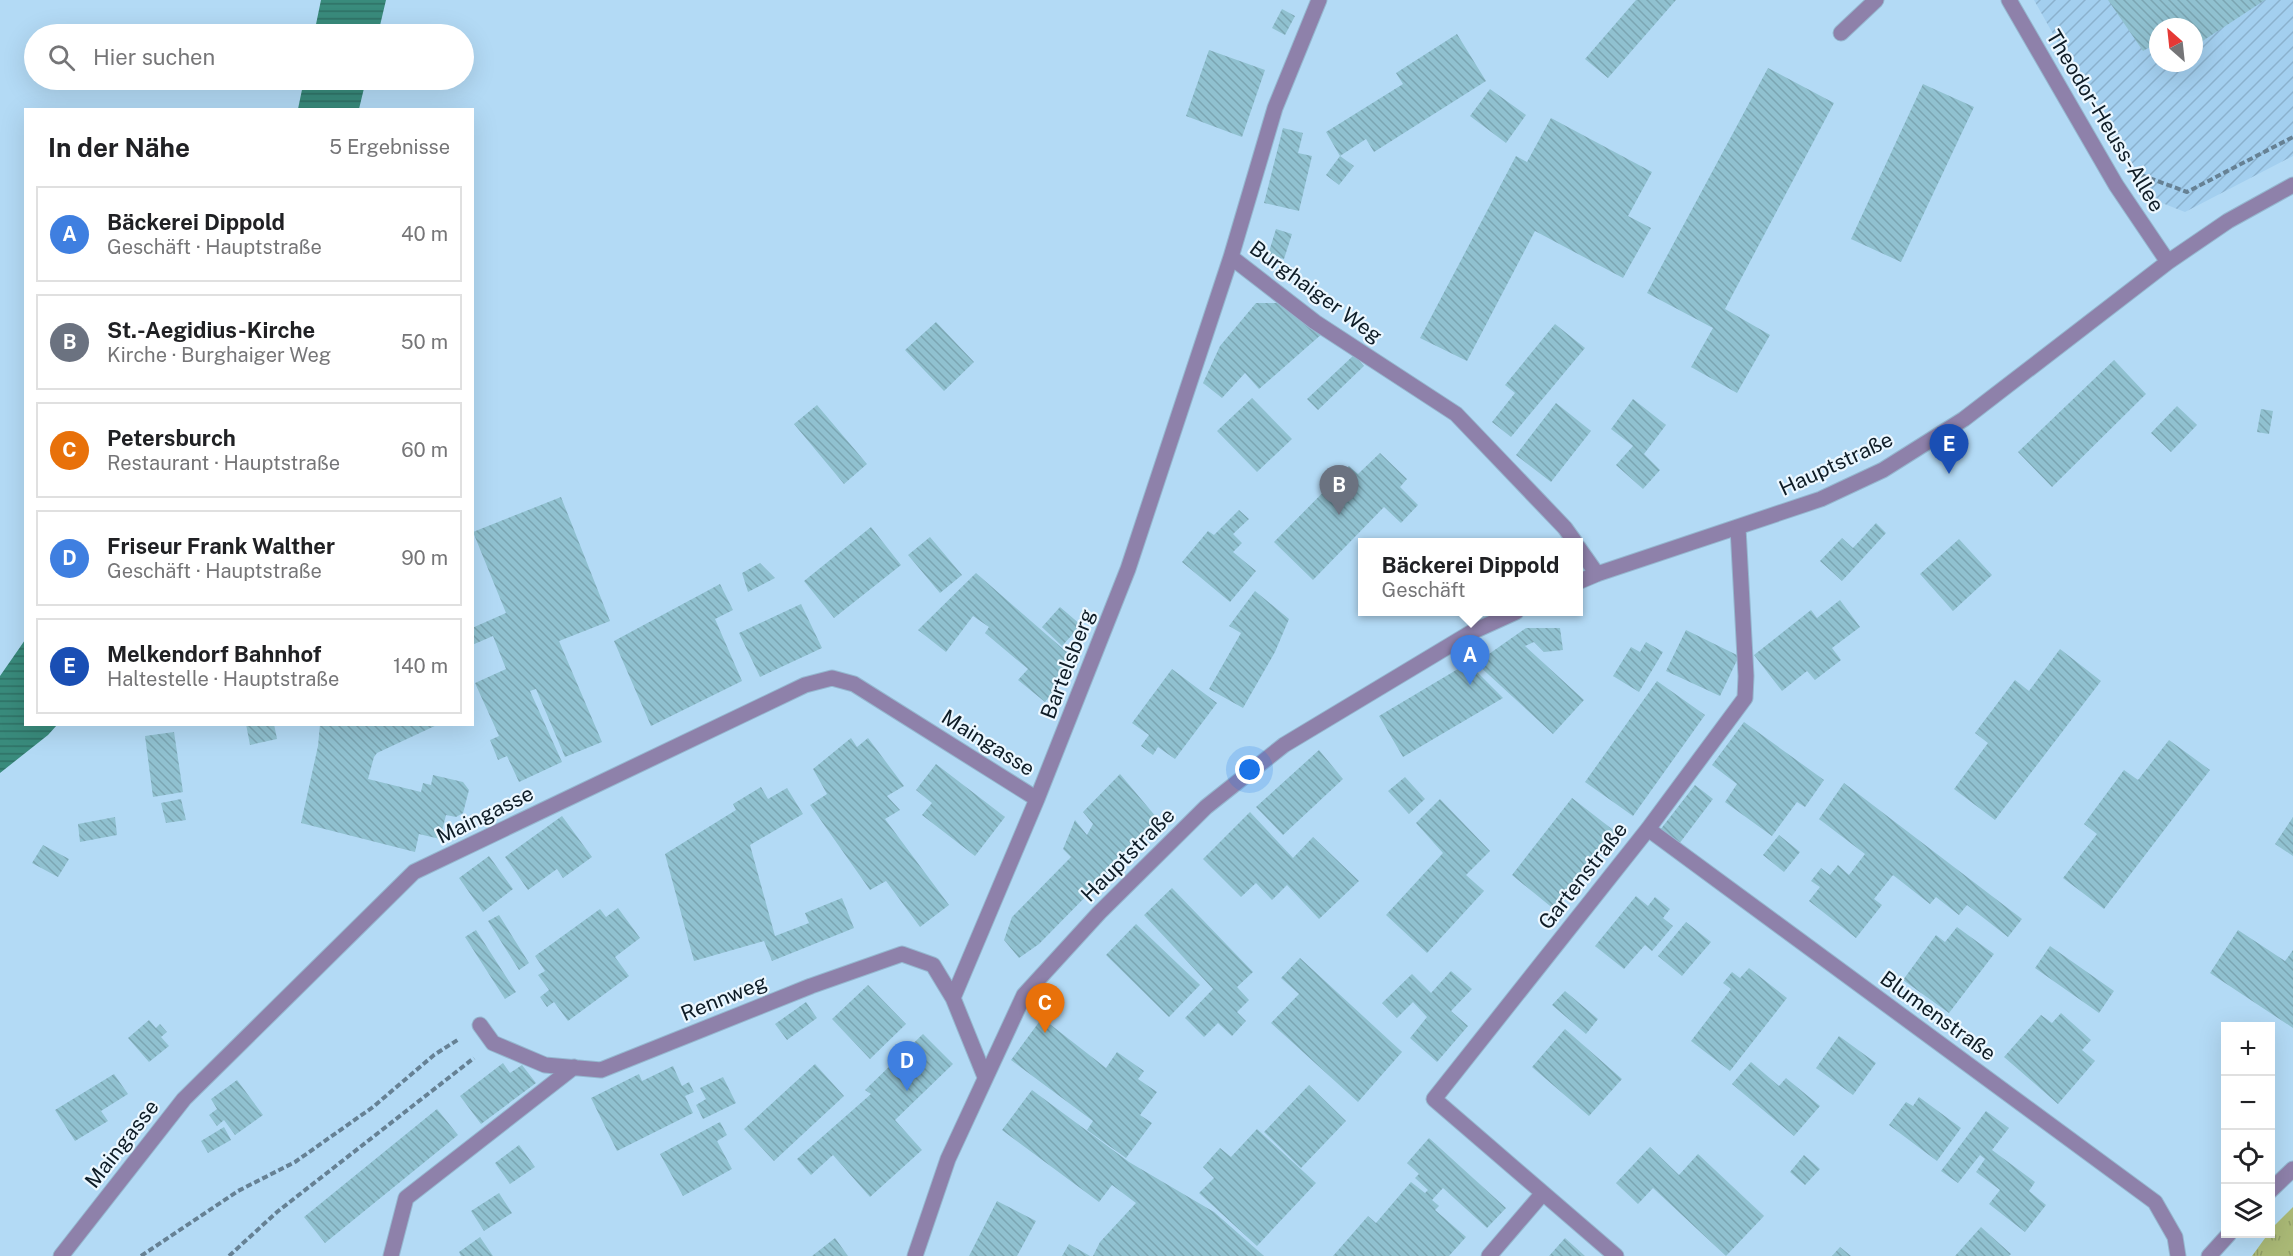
<!DOCTYPE html>
<html lang="de">
<head>
<meta charset="utf-8">
<style>
  :root { --surface:#fff; --page:#f6f6f6; --text:#202124; --muted:#757577; --line:#e0e0e0; --accent:#a86831 }
  body { margin:0; font-family:"Public Sans",sans-serif; background:var(--page); color:var(--text) }
  .controls { position:absolute; right:18px; bottom:18px; display:grid; overflow:hidden; border-radius:0px; box-shadow:0 6px 24px #0002 }
  .controls button { width:54px; height:54px; display:grid; place-items:center; padding:0; border:0; border-bottom:2px solid var(--line); background:var(--surface); color:var(--text); font:30px sans-serif }
  .compass { position:absolute; left:2149px; top:18px; width:54px; height:54px; border-radius:50%; background:var(--surface); box-shadow:0 6px 24px #0002; rotate:333deg }
  .you { position:absolute; left:1250px; top:770px; width:21px; height:21px; margin:-15px; border:4px solid #fff; border-radius:50%; background:#1a73e8; box-shadow:0 0 0 9px #1a73e833 }
  .badge { display:grid; place-items:center; width:39px; height:39px; border-radius:50%; background:var(--accent); color:#fff; font-size:20px; font-weight:700 }
  .pin { position:absolute; translate:-50% -50px; filter:drop-shadow(0 2px 3px #0008) }
  .pin::after { content:''; position:absolute; top:32px; width:21px; height:18px; background:inherit; clip-path:polygon(0 0,100% 0,50% 100%) }
  .popup { position:absolute; left:1358px; top:538px; width:225px; height:78px; box-sizing:border-box; display:grid; place-content:center; border-radius:0px; background:var(--surface); filter:drop-shadow(0 2px 4px #0005); font-size:20px; white-space:nowrap; color:var(--muted) }
  .popup b { font-size:22px; color:var(--text) }
  .popup::after { content:''; position:absolute; left:50%; top:100%; margin-left:-12px; border:12px solid transparent; border-top-color:var(--surface) }
  .list { margin:0; padding:0; list-style:none }
  h2 { display:flex; justify-content:space-between; align-items:center; height:78px; margin:0; padding:0 24px; font-size:26px }
  h2 small { font-size:20px; font-weight:400; color:var(--muted) }
  .list li { display:grid; grid-template-columns:39px 1fr auto; gap:18px; align-items:center; box-sizing:border-box; height:96px; margin:0 12px 12px; padding:0 12px; border:2px solid var(--line); border-radius:0px }
  .list b { display:block; font-size:22px; white-space:nowrap }
  .list p { margin:0; font-size:20px; white-space:nowrap; color:var(--muted) }
  .list em { font-size:20px; font-style:normal; color:var(--muted) }
  .icon { flex:none; width:33px; height:33px; fill:none; stroke:currentColor; stroke-width:2; stroke-linecap:round; stroke-linejoin:round }
  .map { position:relative; flex:none; width:2293px; height:1256px; overflow:hidden }
  .search { position:absolute; background:var(--surface); box-shadow:0 6px 24px #0002; left:24px; top:24px; width:450px; height:66px; display:flex; align-items:center; gap:15px; box-sizing:border-box; padding:0 21px; border-radius:33px; color:var(--muted); font-size:22px }
  .panel { position:absolute; background:var(--surface); box-shadow:0 6px 24px #0002; left:24px; top:108px; width:450px; height:618px; border-radius:0px }
  .map>svg:first-child { display:block }
  .industrial { fill:url(#industrial-furrows); fill-rule:evenodd }
  .grass { fill:url(#grass-tufts) }
  .water { fill:url(#water-rules) }
  .building { fill:url(#building-back-hatch) }
  .lines { fill:none; stroke-linecap:round; stroke-linejoin:round }
  .minor-casing { stroke:#95b8d0; stroke-width:17 }
  .path { stroke:#668194; stroke-width:4; stroke-dasharray:6 3; stroke-linecap:butt }
  .minor { stroke:#8e81aa; stroke-width:15 }
  .labels { text-anchor:middle; stroke-width:4.5; stroke-linejoin:round; paint-order:stroke }
  .street-label { font-size:21px; fill:#0e1c26; stroke:#ebf7ff }
</style>
</head>
<body>
<div class="map">
<svg width="2293" height="1256" viewBox="0 0 2293 1256">
  <defs>
    <pattern id="industrial-furrows" width="10" height="10" patternUnits="userSpaceOnUse" patternTransform="scale(1.5)"><rect width="10" height="10" fill="#a3cfef"/><path d="M-1 1l2-2M0 10L10 0M9 11l2-2" fill="none" stroke="#8bb1cd"/></pattern>
    <pattern id="grass-tufts" width="24" height="20" patternUnits="userSpaceOnUse" patternTransform="scale(1.5)"><rect width="24" height="20" fill="#aab976"/><path d="M3 7l-1-3M5 7V3M7 7l1-3M15 17l-1-3M17 17v-4M19 17l1-3" fill="none" stroke="#919e66"/></pattern>
    <pattern id="water-rules" width="6" height="5" patternUnits="userSpaceOnUse" patternTransform="scale(1.5)"><rect width="6" height="5" fill="#398b7c"/><path d="M0 2.5h6" fill="none" stroke="#2e7165"/></pattern>
    <pattern id="building-back-hatch" width="6" height="6" patternUnits="userSpaceOnUse" patternTransform="scale(1.5)"><rect width="6" height="6" fill="#90c1d0"/><path d="M-1 5l2 2M0 0l6 6M5-1l2 2" fill="none" stroke="#7ba5b2"/></pattern>
  </defs>
  <rect width="100%" height="100%" fill="#b3daf5"/>
  <path class="industrial" d="M2034,0H2293V156L2185,212L2144,196ZM2158,27H2194V63H2158Z"/>
  <path class="grass" d="M2293,1207V1256H2252L2268,1234H2270L2271,1229Z"/>
  <path class="water" d="M321,0H386L378,34H314Z
    M304,80H366L359,109H298Z
    M25,640L26,724L57,725L48,735L0,773V676Z"/>
  <path class="building" d="M1636,0H1676L1608,78L1585,59Z
    M2108,0H2265L2198,44L2194,37V27H2158V50L2154,45L2143,51Z
    M1282,9L1295,16L1285,35L1272,28Z
    M1457,34L1486,81L1374,152L1366,139L1340,156L1326,132L1403,84L1396,73Z
    M1209,50L1265,70L1242,137L1186,116Z
    M1768,68L1834,103L1725,309L1770,335L1737,393L1691,367L1713,328L1647,293Z
    M1923,84L1974,107L1901,262L1851,239Z
    M1490,89L1526,115L1506,143L1470,116Z
    M1551,118L1652,172L1628,216L1651,228L1623,278L1535,231L1467,361L1420,338L1516,156L1527,162Z
    M1283,128L1303,133L1298,153L1312,156L1299,211L1264,203Z
    M1340,156L1354,166L1339,185L1326,175Z
    M1276,229L1292,234L1284,259L1268,255Z
    M1256,303H1277L1295,312L1323,333L1259,389L1245,373L1222,398L1203,383L1220,346Z
    M936,322L974,362L944,391L905,350Z
    M1555,324L1585,348L1511,437L1492,422L1515,393L1505,385Z
    M1354,355L1364,366L1318,410L1307,399Z
    M2114,360L2146,394L2052,487L2018,452Z
    M1252,398L1292,439L1257,472L1217,431Z
    M1633,399L1666,425L1644,454L1660,470L1643,489L1616,465L1633,446L1611,429Z
    M1556,403L1591,431L1551,482L1516,455Z
    M817,405L867,464L844,484L794,424Z
    M2177,406L2197,425L2171,452L2151,433Z
    M2261,409L2273,411L2269,434L2257,432Z
    M1380,453L1407,479L1400,487L1418,505L1401,523L1384,507L1313,580L1274,542L1349,466L1358,474Z
    M561,497L610,621L559,641L602,742L565,757L536,689L530,691L562,762L519,782L507,756L498,760L490,740L499,736L475,683L506,669L493,636L472,645V628L506,613L473,532Z
    M1239,510L1249,519L1233,534L1242,543L1233,552L1256,571L1230,602L1182,562L1208,531L1214,535Z
    M1876,523L1886,533L1842,581L1820,561L1842,538L1853,548Z
    M871,527L901,565L834,618L804,581Z
    M930,537L962,575L940,593L908,555Z
    M1959,539L1992,575L1953,611L1920,574Z
    M760,563L775,578L748,592L742,573Z
    M976,573L1078,662L1045,702L1018,680L1028,669L985,633L989,627L973,616L946,652L918,630Z
    M720,584L733,610L715,619L742,681L651,726L614,641Z
    M1255,591L1289,619L1275,652L1243,708L1209,689L1241,633L1229,626Z
    M1840,600L1860,627L1832,648L1841,660L1815,680L1807,671L1782,691L1754,655L1811,610L1817,618Z
    M801,604L822,648L760,677L739,633Z
    M1060,607L1081,625L1062,646L1042,627Z
    M1526,628H1560L1563,650L1544,652L1534,642L1525,646L1584,700L1553,734L1476,663Z
    M1686,630L1739,656L1720,696L1666,671Z
    M1646,642L1663,652L1639,692L1613,676L1631,647L1640,652Z
    M2060,649L2101,681L1995,820L1954,789L1988,743L1975,733L2015,680L2029,691Z
    M1468,663L1503,698L1403,757L1379,716Z
    M1172,669L1217,703L1175,759L1158,747L1153,755L1141,746L1149,735L1132,723Z
    M1657,681L1705,715L1633,816L1585,782Z
    M1744,722L1824,780L1805,807L1797,802L1772,836L1725,802L1737,784L1712,765Z
    M246,724H274L277,739L250,745Z
    M320,724H439L377,753L374,757L368,779L421,792L423,783L431,785L433,775L463,782L469,790L463,813L456,817L446,815L440,839L419,834L415,852L301,823L318,746Z
    M174,732L183,792L153,797L145,736Z
    M851,738L857,747L868,738L904,786L887,796L900,810L885,819L949,905L920,927L886,881L870,890L810,805L827,794L813,769Z
    M2169,740L2210,770L2104,909L2063,878L2097,834L2084,824L2124,770L2138,780Z
    M1319,750L1343,779L1283,835L1256,807Z
    M936,764L1005,817L975,856L922,815L932,803L916,790Z
    M1120,774L1157,818L1098,884L1039,944L1019,958L1004,940L1012,917L1071,857L1063,849L1075,820L1087,835L1093,824L1083,812Z
    M1405,777L1425,799L1409,814L1388,791Z
    M1844,783L2022,919L2008,937L1967,905L1959,915L1936,897L1930,904L1893,875L1874,899L1882,905L1856,938L1809,901L1820,887L1811,881L1821,868L1830,875L1838,865L1849,875L1865,854L1819,819Z
    M1695,785L1713,799L1679,844L1660,830Z
    M761,787L768,799L787,788L803,814L750,845L775,936L809,923L805,913L842,898L854,928L772,961L764,941L694,961L665,854L736,810L733,804Z
    M1572,798L1617,833L1555,910L1512,875Z
    M181,799L186,820L166,823L161,803Z
    M1440,799L1490,851L1466,875L1484,891L1427,953L1386,915L1443,853L1416,823Z
    M1250,812L1293,858L1313,837L1359,881L1319,919L1287,885L1272,900L1256,883L1241,897L1203,859Z
    M562,816L592,857L563,878L557,869L528,890L505,857Z
    M115,817L117,835L80,842L78,824Z
    M2293,817V856L2275,844Z
    M1779,835L1800,852L1784,872L1763,855Z
    M43,845L69,859L58,877L32,863Z
    M489,856L513,889L483,912L459,878Z
    M1172,888L1253,972L1237,987L1249,1000L1237,1012L1246,1021L1232,1036L1218,1023L1204,1037L1185,1018L1213,989L1144,915Z
    M1636,896L1648,906L1655,897L1670,909L1663,918L1673,926L1652,951L1645,945L1624,969L1595,946Z
    M618,908L640,938L615,957L629,976L568,1021L554,1002L547,1007L540,997L549,990L538,975L545,971L535,956L600,909L606,917Z
    M499,915L529,963L519,970L488,921Z
    M1686,922L1711,942L1682,976L1658,956Z
    M1136,924L1200,985L1169,1017L1106,955Z
    M1957,927L1994,954L1949,1013L1903,980L1936,935L1945,942Z
    M476,930L516,992L505,999L465,937Z
    M2238,930L2285,961L2293,950V1028L2210,973Z
    M2050,946L2114,991L2099,1013L2035,968Z
    M1300,958L1402,1052L1358,1102L1271,1023L1299,994L1281,978Z
    M1749,968L1787,998L1730,1071L1691,1041L1731,989L1723,983L1732,972L1740,978Z
    M1451,971L1472,989L1451,1011L1468,1026L1437,1062L1410,1038L1427,1017L1413,1002L1397,1018L1382,1003L1412,974L1431,993Z
    M868,985L906,1024L870,1059L832,1019Z
    M1565,991L1598,1019L1586,1034L1552,1005Z
    M806,1002L817,1018L787,1040L775,1024Z
    M2061,1013L2091,1040L2082,1050L2095,1061L2058,1104L2004,1057L2041,1015L2052,1023Z
    M1042,1018L1106,1068L1117,1052L1144,1071L1138,1079L1157,1092L1140,1115L1152,1123L1126,1158L1087,1130L1093,1121L1011,1060Z
    M149,1020L156,1028L160,1024L167,1032L161,1037L169,1046L149,1062L128,1038Z
    M1565,1029L1622,1079L1589,1116L1532,1067Z
    M923,1034L953,1064L895,1120L922,1150L870,1197L833,1155L811,1175L797,1159L871,1094L865,1090Z
    M1839,1036L1876,1063L1853,1095L1816,1068Z
    M1751,1062L1779,1086L1786,1078L1820,1106L1794,1136L1732,1084Z
    M503,1063L510,1073L522,1065L536,1083L481,1124L460,1096Z
    M815,1064L844,1096L774,1161L744,1129Z
    M673,1066L682,1086L689,1082L694,1092L685,1096L693,1113L617,1151L591,1098L639,1074L642,1081Z
    M114,1074L128,1094L101,1111L108,1121L75,1141L55,1110Z
    M723,1077L736,1103L703,1119L696,1105L706,1099L700,1088Z
    M237,1080L263,1115L235,1135L224,1120L217,1126L209,1115L217,1109L211,1099Z
    M1309,1085L1346,1121L1301,1168L1264,1132Z
    M1032,1090L1129,1162L1214,1212L1264,1256H1093L1100,1242L1136,1203L1112,1185L1099,1202L1002,1130Z
    M1919,1097L1961,1128L1937,1161L1889,1125L1906,1102L1913,1106Z
    M437,1109L458,1135L325,1243L304,1217Z
    M1986,1111L2009,1128L1992,1150L2035,1182L2029,1191L2046,1205L2025,1232L1989,1204L2000,1190L1976,1172L1985,1159L1980,1155L1958,1183L1941,1171Z
    M720,1122L727,1135L717,1141L732,1169L683,1196L660,1154Z
    M224,1127L231,1140L208,1153L201,1141Z
    M1257,1129L1316,1183L1257,1246L1199,1193L1214,1178L1203,1167L1220,1148L1231,1157Z
    M1429,1138L1506,1208L1487,1228L1443,1188L1432,1200L1439,1206L1435,1210L1466,1237L1449,1256H1333L1368,1216L1376,1223L1411,1182L1425,1193L1428,1190L1415,1178L1419,1174L1407,1163Z
    M519,1145L535,1167L510,1184L495,1163Z
    M1650,1147L1679,1175L1698,1154L1764,1216L1726,1256L1653,1188L1638,1204L1616,1183Z
    M1804,1155L1820,1169L1805,1185L1790,1172Z
    M499,1193L512,1213L484,1231L471,1211Z
    M997,1201L1036,1221L1017,1256H969Z
    M1981,1227L2011,1254L2009,1256H1955Z
    M480,1237L493,1256H461L459,1252Z
    M835,1238L848,1256H812Z
    M1565,1238L1585,1256H1549Z
    M1069,1244L1090,1256H1062Z
    M1840,1247L1851,1256H1832Z"/>
  <g class="lines">
    <defs>
      <path id="minor" d="M2009,0L2116,185L2168,262
        M1841,33L1876,0
        M1231,257L1315,322L1456,414L1565,528L1575,542
        M1578,547L1597,574
        M1578,582L1597,574L1821,499L1883,470L1964,419L2168,262L2228,221L2293,185
        M1648,829L2155,1202L2175,1237L2178,1256
        M953,998L1037,799L1128,569L1231,257L1275,108L1319,0
        M480,1025L493,1043L545,1065L601,1070L811,986L902,954L933,965L953,998L985,1077
        M2270,1191L2293,1169
        M61,1256L184,1099L414,872L805,685L832,678L854,684L1037,799
        M391,1256L406,1198L574,1067
        M915,1256L948,1159L1024,995L1099,913L1206,807L1284,745L1472,632L1516,612
        M1489,1256L1543,1193
        M1616,1256L1434,1099L1648,829L1745,698L1746,676L1738,528
        M2209,1256L2229,1234"/>
    </defs>
    <use href="#minor" class="minor-casing"/>
    <path class="path" d="M2141,175L2187,192L2293,137
      M141,1256L238,1191L295,1162L373,1107L434,1055L459,1039
      M229,1256L277,1212L474,1058"/>
    <use href="#minor" class="minor"/>
  </g>
  <g class="labels">
    <g class="street-label">
      <text transform="translate(2105 121) rotate(59)" y="7">Theodor-Heuss-Allee</text>
      <text transform="translate(1316 292) rotate(36)" y="7">Burghaiger Weg</text>
      <text transform="translate(1836 464) rotate(-25)" y="7">Hauptstraße</text>
      <text transform="translate(1068 664) rotate(-69)" y="7">Bartelsberg</text>
      <text transform="translate(988 743) rotate(32)" y="7">Maingasse</text>
      <text transform="translate(485 815) rotate(-26)" y="7">Maingasse</text>
      <text transform="translate(1128 855) rotate(-45)" y="7">Hauptstraße</text>
      <text transform="translate(1583 876) rotate(-52)" y="7">Gartenstraße</text>
      <text transform="translate(724 998) rotate(-22)" y="7">Rennweg</text>
      <text transform="translate(1938 1016) rotate(36)" y="7">Blumenstraße</text>
      <text transform="translate(122 1144) rotate(-52)" y="7">Maingasse</text>
    </g>
  </g>
</svg>
<div class="controls">
<button>+</button>
<button>−</button>
<button><svg class="icon" aria-label="locate" viewBox="0 0 24 24"><circle cx="12" cy="12" r="6"/><path d="M12 2v4M12 18v4M2 12h4M18 12h4"/></svg></button>
<button><svg class="icon" aria-label="layers" viewBox="0 0 24 24"><path d="M12 4l9 5-9 5-9-5zM3 14l9 5 9-5"/></svg></button>
</div>
<svg class="compass" viewBox="-18 -18 36 36"><path d="M0-13l5 13h-10z" fill="#e53935"/><path d="M0 13l5-13h-10z" fill="#757577"/></svg>
<div class="you"></div>
<div class="pin badge" style="left:1470px;top:685px;background:#3f7fe0">A</div>
<div class="popup"><b>Bäckerei Dippold</b>Geschäft</div>
<div class="pin badge" style="left:1339px;top:515px;background:#6b7280">B</div>
<div class="pin badge" style="left:1045px;top:1033px;background:#e8710a">C</div>
<div class="pin badge" style="left:907px;top:1091px;background:#3f7fe0">D</div>
<div class="pin badge" style="left:1949px;top:474px;background:#1a4fb4">E</div>
<div class="search"><svg class="icon" aria-label="search" viewBox="0 0 24 24"><circle cx="10" cy="10" r="6"/><path d="M15 15l6 6"/></svg>Hier suchen</div>
<section class="panel">
<h2>In der Nähe<small>5 Ergebnisse</small></h2>
<ul class="list">
<li><span class="badge" style="background:#3f7fe0">A</span><div><b>Bäckerei Dippold</b><p>Geschäft · Hauptstraße</p></div><em>40 m</em></li>
<li><span class="badge" style="background:#6b7280">B</span><div><b>St.-Aegidius-Kirche</b><p>Kirche · Burghaiger Weg</p></div><em>50 m</em></li>
<li><span class="badge" style="background:#e8710a">C</span><div><b>Petersburch</b><p>Restaurant · Hauptstraße</p></div><em>60 m</em></li>
<li><span class="badge" style="background:#3f7fe0">D</span><div><b>Friseur Frank Walther</b><p>Geschäft · Hauptstraße</p></div><em>90 m</em></li>
<li><span class="badge" style="background:#1a4fb4">E</span><div><b>Melkendorf Bahnhof</b><p>Haltestelle · Hauptstraße</p></div><em>140 m</em></li>
</ul>
</section>
</div>
</body>
</html>
